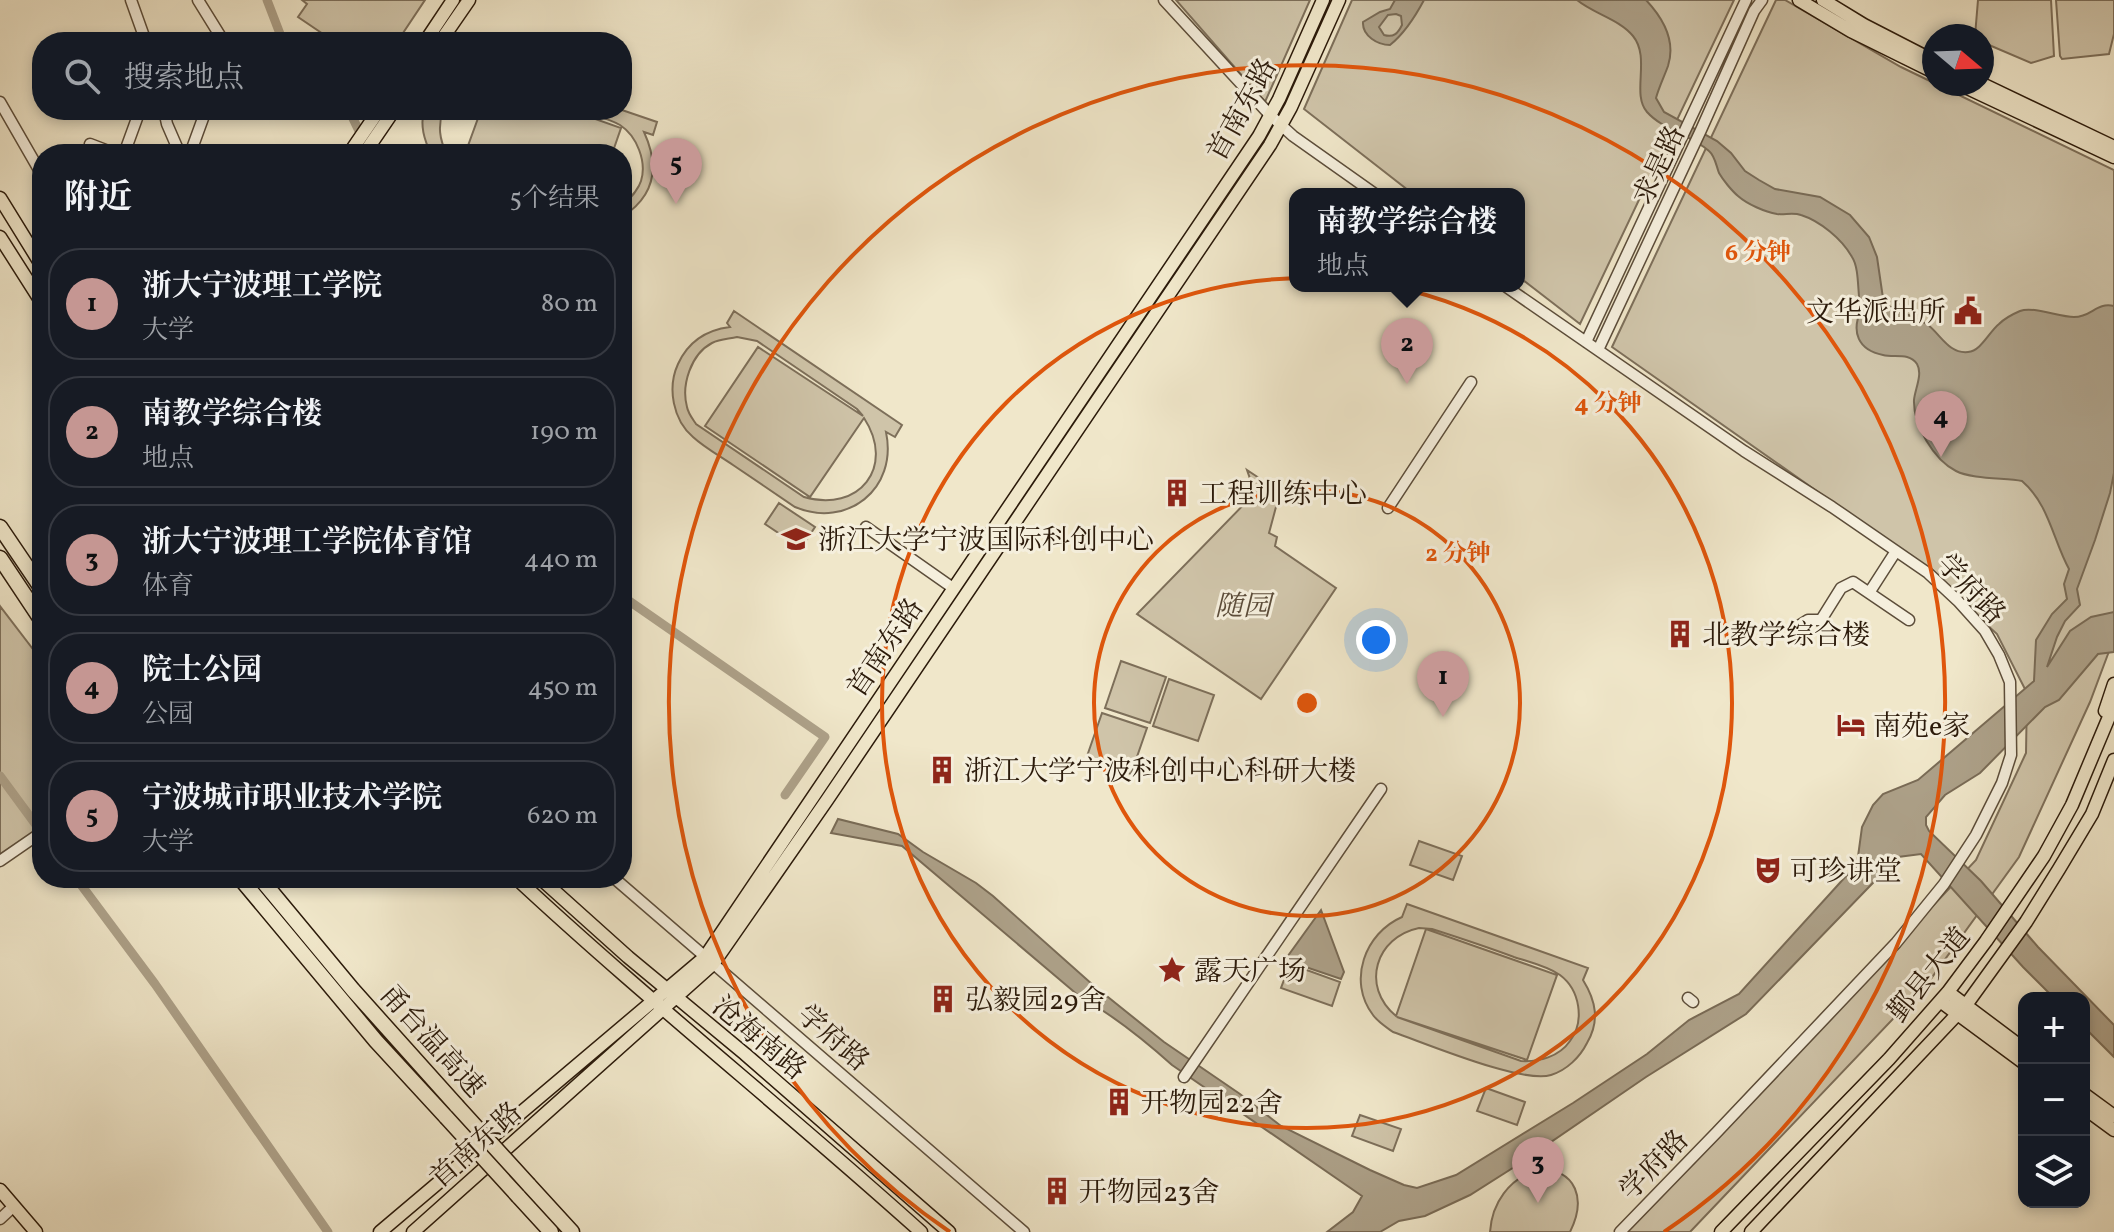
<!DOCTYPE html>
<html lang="zh">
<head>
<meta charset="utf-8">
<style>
  :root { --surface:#171b24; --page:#20242c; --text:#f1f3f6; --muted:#9ea1a6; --line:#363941; --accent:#c59692 }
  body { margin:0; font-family:Vollkorn,"Noto Serif SC",serif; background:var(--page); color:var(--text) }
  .controls { position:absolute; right:24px; bottom:24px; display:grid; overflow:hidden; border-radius:16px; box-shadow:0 4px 12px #0003 }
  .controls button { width:72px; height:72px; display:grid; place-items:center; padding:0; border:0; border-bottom:2px solid var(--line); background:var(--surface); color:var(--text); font:40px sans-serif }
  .compass { position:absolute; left:1922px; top:24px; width:72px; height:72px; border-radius:50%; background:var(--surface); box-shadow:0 4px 12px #0003; rotate:109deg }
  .you { position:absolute; left:1376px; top:640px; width:28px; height:28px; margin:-20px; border:6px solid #fff; border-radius:50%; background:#1a73e8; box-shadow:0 0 0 12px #1a73e833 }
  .badge { display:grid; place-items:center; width:52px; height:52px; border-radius:50%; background:var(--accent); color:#111; font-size:26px; font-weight:700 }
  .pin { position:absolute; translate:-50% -66px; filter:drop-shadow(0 2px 4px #0008) }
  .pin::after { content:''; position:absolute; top:42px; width:28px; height:24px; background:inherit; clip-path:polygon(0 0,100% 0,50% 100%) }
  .popup { position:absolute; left:1289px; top:188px; width:236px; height:104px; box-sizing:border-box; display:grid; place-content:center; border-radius:16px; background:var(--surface); filter:drop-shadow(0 2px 6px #0005); font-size:26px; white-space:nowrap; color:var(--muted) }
  .popup b { font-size:30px; color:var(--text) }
  .popup::after { content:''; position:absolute; left:50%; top:100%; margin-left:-16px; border:16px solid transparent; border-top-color:var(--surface) }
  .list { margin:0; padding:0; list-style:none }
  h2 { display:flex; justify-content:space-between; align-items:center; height:104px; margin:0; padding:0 32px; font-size:34px }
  h2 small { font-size:26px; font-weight:400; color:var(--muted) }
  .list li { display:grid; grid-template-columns:52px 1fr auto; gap:24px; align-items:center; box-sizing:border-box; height:112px; margin:0 16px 16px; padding:0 16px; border:2px solid var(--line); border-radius:32px }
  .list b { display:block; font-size:30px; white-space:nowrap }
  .list p { margin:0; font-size:26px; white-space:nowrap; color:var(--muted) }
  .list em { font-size:26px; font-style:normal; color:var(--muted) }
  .icon { flex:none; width:44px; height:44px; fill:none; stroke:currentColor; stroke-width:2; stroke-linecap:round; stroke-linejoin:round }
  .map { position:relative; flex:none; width:2114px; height:1232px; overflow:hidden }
  .search { position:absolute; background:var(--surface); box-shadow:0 4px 12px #0003; left:32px; top:32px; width:600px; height:88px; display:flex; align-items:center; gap:20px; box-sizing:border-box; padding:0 28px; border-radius:32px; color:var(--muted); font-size:30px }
  .panel { position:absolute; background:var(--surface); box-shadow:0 4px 12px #0003; left:32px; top:144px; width:600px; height:744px; border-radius:32px }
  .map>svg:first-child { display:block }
  .green { fill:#cfc4a9; stroke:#7d6f5a; stroke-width:2; fill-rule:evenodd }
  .water { fill:#ada189; stroke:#796b56; stroke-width:2; fill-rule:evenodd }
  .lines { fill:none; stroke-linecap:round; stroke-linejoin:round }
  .canal { stroke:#ada189; stroke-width:9 }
  .minor-casing { stroke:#5c4d3a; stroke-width:13 }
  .major-casing { stroke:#2b1a0a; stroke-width:15 }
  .highway-casing { stroke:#2b1a0a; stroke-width:17 }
  .minor { stroke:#f5efdd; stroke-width:10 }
  .major { stroke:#f0e7ca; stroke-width:12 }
  .highway { stroke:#f0e7ca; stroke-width:14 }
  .highway-bridge-casing { stroke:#2b1a0a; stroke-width:17; stroke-linecap:butt }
  .highway-bridge { stroke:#f0e7ca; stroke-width:14 }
  .ring { fill:none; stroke:#df560c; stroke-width:4 }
  .labels { text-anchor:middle; stroke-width:6; stroke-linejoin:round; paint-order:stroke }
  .street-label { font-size:28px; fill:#2b1a0a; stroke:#f5efdd }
  .poi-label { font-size:28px; fill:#2b1a0a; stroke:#f5efdd; text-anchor:start }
  .park-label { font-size:28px; font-style:italic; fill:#5c4d3a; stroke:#f5efdd }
  .centre { fill:#df560c; stroke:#f5efdd; stroke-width:4 }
  .ring-label { font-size:24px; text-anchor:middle; font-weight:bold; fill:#df560c; stroke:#f5efdd; stroke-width:6; stroke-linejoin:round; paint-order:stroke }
</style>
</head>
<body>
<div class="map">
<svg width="2114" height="1232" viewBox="0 0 2114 1232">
  <rect width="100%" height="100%" fill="#f0e7ca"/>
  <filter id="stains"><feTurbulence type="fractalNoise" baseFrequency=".0025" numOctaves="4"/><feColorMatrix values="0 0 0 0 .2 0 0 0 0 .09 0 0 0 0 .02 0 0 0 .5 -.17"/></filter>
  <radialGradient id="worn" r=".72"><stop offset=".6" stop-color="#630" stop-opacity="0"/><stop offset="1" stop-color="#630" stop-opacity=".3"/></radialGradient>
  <path class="green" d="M302,0H425L397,42H335L298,17L307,4Z
    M1176,0H1310L1265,102Z
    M1352,0H1734L1580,324L1519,277V194H1413L1304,109Z
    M1776,0H1785L1901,67L2114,170V638L2090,702L2019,857L1930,980L1690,1232H1627L1976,860L2026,753L2027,693L1997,634L1926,568L1612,347Z
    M1978,0H2051L2054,56L2031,63L1982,42V36H1975Z
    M2056,0H2114V34L2109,54L2062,59L2060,56Z
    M424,110H443C438,126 439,139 447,154H431C424,139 420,126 424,110Z
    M481,110H570L621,128L612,154H465Z
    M579,110H622L657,122L653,135L644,132C660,167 655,196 622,217V206C629,199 638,191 641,181C647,162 637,136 620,125C608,118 592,115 579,110Z
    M734,311L902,425L895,437L886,432C898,489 847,529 795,507C774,493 754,479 733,465C720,456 705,448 693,437C673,420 667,388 678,364C688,342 706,330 730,327L727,323ZM737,337L757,341L857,409L863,416L758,347L705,426L810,497L864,418C896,467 859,513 804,497L696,424C692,418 688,413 687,407C681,385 691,354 712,343C720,339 729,339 737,337Z
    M1247,470L1280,492L1269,533L1277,537L1275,546L1336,588L1261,699L1137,614L1255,493Z
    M779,503L815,527L801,548L765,524Z
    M0,606L42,661V831L0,860Z
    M1121,661L1166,677L1150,723L1105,708Z
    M1169,679L1214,695L1198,741L1153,726Z
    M1102,713L1147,728L1131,774L1086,759Z
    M1419,841L1462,856L1453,880L1410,865Z
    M1407,904L1588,968L1583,980C1596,1001 1600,1021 1587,1043C1580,1057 1567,1070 1551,1075C1522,1084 1425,1043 1393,1032C1386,1027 1378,1022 1373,1015C1347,981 1365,933 1402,917ZM1419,928L1432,929C1460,938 1487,947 1514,957C1529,962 1547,966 1560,975C1580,990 1585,1021 1570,1041C1559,1057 1539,1062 1521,1061L1397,1017L1527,1060L1557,975L1426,929L1396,1016C1360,986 1376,937 1419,928Z
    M1290,964L1340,982L1332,1006L1281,988Z
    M1486,1088L1525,1102L1517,1125L1477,1111Z
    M1360,1115L1401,1129L1393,1151L1352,1136Z
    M1537,1169C1578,1169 1586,1200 1570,1232H1490C1492,1202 1509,1180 1537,1169Z"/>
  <path class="water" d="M1395,0H1424C1415,17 1405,33 1390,45C1378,45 1362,36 1363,22L1380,12L1390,9ZM1396,14L1401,16L1402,25C1398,33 1394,38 1384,35L1379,27L1388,15Z
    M1577,0H1646C1663,18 1676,41 1668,66C1664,77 1659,87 1656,98L1664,112L1717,141L1731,153L1745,171L1759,180L1775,189L1820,197L1850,215L1869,237L1877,257L1884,305C1891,306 1922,321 1928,325C1941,335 1949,354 1968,352C1981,351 1989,332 1999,324C2004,319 2013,314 2020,311C2033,306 2059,317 2074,317C2092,317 2096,302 2114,306V473L2110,493L2095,540L2077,589L2080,605L2065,621L2057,637L2047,667L2070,631L2091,617L2114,612V652L2098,654L2059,700L2045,707L1980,773L1945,795L1926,817V825L1929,831L1981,881L2038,947L2114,1025V1057L2084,1027V998H2054L2023,967L1921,854L1898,857L1746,1014L1646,1077L1519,1164L1470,1195L1425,1216L1399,1221L1380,1232H1327L1353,1212L1362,1196L1172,1065C1143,1039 1113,1015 1079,996L902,846L831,833L838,819L898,834L923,852L976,883L993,896L1093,985L1164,1042L1240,1094L1281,1126L1370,1170L1404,1185L1417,1188L1456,1175L1573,1103L1647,1054L1689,1020L1739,994L1857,864L1862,827L1873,805L1883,794L1918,780L2034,681L2036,640L2052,614L2067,599L2064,584L2069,569C2053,540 2049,504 2022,481C2004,478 1971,479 1956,471C1934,460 1913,425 1914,400C1915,389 1923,374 1917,364C1909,352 1894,358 1883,355C1858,350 1851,332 1861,310C1857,295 1860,269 1852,257C1842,239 1820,221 1801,215C1793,212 1785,215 1777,214C1765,212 1747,204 1738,196C1732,191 1723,180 1719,173C1716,165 1715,156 1709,151C1691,135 1663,130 1647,112C1631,94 1651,58 1633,36C1619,19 1594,14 1577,0Z
    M1321,910L1344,972L1341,979L1285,960Z"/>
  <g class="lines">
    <path class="canal" d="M267,0L282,39L287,42
      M349,110L370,154
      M622,596L825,737L785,795
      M0,776L42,833
      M76,878L155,984L328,1232"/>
    <defs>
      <path id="minor" d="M131,0L146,42
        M198,0L224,42
        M1164,0L1270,115L1293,136L1375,194
        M0,102L42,175
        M164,110L167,124L180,154
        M90,144L116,154
        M124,154L140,110
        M190,154L206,110
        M1505,286L1744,451L1832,507L1928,573L1958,601L1985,631L1999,655L2010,682L2011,755L2002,783L1976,835L1944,884L1896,943L1717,1132L1620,1232
        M1586,342L1746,0
        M1598,350L1701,130L1754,11L1762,0
        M1388,508L1471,382
        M866,527L953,588
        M1869,593L1896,551
        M1800,625L1808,620H1821L1841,588L1853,582L1909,620
        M0,861L42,832
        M614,878L1024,1232
        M1688,998L1693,1002
        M1184,1077L1381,789
        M0,1219L14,1206"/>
      <path id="major" d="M1799,0L1851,31L1934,72
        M1823,0L1864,25L1934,61
        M425,42L453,0
        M440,42L469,0
        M1959,84L2114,157
        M1982,84L2114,147
        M349,154L379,110
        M364,154L394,110
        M0,198L42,266
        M0,237L42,303
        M2105,711L2114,684
        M516,878C647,1000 788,1112 921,1232
        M540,878L628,957L745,1054L949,1232
        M1948,992L2024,1049
        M1940,1001L2024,1063
        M2084,1094L2114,1116
        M2084,1108L2114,1130
        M0,1190L36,1232
        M380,1232L705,957L1259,136L1279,99L1323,0
        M413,1232L713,964L827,800L1270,145L1291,107L1339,0
        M1721,1232L1889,1059L1948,992L1986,941L2044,856L2072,805L2114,705
        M1751,1232L1966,1005L2026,922L2059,869L2092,814L2114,760"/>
      <path id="highway" d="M0,527L42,589
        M0,558L42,621
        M240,878L376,1041L446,1117
        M260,878L353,990L457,1106
        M529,1185L572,1232
        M518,1196L551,1232"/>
    </defs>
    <use href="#minor" class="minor-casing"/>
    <use href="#major" class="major-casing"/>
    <use href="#highway" class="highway-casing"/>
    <use href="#minor" class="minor"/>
    <use href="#major" class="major"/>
    <use href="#highway" class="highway"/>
    <defs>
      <path id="highway-bridge" d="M457,1106L529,1185
        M446,1117L518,1196"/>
    </defs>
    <use href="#highway-bridge" class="highway-bridge-casing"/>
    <use href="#highway-bridge" class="highway-bridge"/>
  </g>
  <g class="ring">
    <circle cx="1307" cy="703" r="213"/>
    <circle cx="1307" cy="703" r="425"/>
    <path d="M950 1232A638 638 0 1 1 1664 1232"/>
  </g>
  <defs>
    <symbol id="civic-bare" viewBox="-9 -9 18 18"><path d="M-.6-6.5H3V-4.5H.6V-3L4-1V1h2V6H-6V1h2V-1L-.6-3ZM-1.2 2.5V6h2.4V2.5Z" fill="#8f2418" stroke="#f5efdd" stroke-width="2.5" paint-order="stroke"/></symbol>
    <symbol id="building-bare" viewBox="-9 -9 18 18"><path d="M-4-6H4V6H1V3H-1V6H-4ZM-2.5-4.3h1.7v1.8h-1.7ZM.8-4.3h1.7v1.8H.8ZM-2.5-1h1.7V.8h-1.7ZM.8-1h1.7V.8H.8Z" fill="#8f2418" stroke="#f5efdd" stroke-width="2.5" paint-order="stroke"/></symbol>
    <symbol id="university-bare" viewBox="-9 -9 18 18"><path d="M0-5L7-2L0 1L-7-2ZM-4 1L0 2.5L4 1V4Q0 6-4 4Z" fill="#8f2418" stroke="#f5efdd" stroke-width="2.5" paint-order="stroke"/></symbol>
    <symbol id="hotel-bare" viewBox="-9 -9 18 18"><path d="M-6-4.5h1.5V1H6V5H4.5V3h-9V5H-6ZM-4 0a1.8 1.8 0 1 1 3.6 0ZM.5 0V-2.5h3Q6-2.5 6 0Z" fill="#8f2418" stroke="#f5efdd" stroke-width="2.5" paint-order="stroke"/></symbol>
    <symbol id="theatre-bare" viewBox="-9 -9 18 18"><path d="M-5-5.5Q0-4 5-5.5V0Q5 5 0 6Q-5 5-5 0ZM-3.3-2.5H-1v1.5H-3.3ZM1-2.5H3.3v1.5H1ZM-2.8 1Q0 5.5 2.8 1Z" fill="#8f2418" stroke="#f5efdd" stroke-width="2.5" paint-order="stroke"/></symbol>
    <symbol id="sight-bare" viewBox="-9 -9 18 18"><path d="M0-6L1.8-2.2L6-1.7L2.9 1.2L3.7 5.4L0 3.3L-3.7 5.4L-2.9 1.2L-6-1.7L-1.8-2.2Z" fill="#8f2418" stroke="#f5efdd" stroke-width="2.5" paint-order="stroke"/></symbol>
  </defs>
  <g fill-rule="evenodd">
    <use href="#civic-bare" x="1948" y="291" width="40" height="40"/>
    <use href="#building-bare" x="1157" y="473" width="40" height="40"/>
    <use href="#university-bare" x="776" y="519" width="40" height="40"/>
    <use href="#building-bare" x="1660" y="614" width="40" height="40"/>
    <use href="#hotel-bare" x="1831" y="705" width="40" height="40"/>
    <use href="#building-bare" x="922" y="750" width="40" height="40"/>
    <use href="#theatre-bare" x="1748" y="850" width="40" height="40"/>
    <use href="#sight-bare" x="1152" y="950" width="40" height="40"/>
    <use href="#building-bare" x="923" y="979" width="40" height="40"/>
    <use href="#building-bare" x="1099" y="1082" width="40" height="40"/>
    <use href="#building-bare" x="1037" y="1171" width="40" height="40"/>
  </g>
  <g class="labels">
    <g class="street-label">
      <text transform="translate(1241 109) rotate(-61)" y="10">首南东路</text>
      <text transform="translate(1658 165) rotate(-65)" y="10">求是路</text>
      <text transform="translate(1972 588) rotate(46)" y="10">学府路</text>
      <text transform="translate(884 647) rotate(-56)" y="10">首南东路</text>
      <text transform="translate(1928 974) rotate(-51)" y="10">鄞县大道</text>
      <text transform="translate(760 1037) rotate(40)" y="10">沧海南路</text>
      <text transform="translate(834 1037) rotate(41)" y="10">学府路</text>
      <text transform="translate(433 1040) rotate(48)" y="10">甬台温高速</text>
      <text transform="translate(475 1144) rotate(-42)" y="10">首南东路</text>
      <text transform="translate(1653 1164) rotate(-46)" y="10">学府路</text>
    </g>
    <g class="poi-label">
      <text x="1946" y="321" text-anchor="end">文华派出所</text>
      <text x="1199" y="503">工程训练中心</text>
      <text x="818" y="549">浙江大学宁波国际科创中心</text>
      <text x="1702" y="644">北教学综合楼</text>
      <text x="1873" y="735">南苑e家</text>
      <text x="964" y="780">浙江大学宁波科创中心科研大楼</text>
      <text x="1790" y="880">可珍讲堂</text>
      <text x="1194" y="980">露天广场</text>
      <text x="965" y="1009">弘毅园29舍</text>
      <text x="1141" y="1112">开物园22舍</text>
      <text x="1079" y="1201">开物园23舍</text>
    </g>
    <g class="park-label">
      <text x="1243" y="615">随园</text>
    </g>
  </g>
  <circle cx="1307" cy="703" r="12" class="centre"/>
  <g class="ring-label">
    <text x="1758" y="260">6 分钟</text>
    <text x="1608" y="411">4 分钟</text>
    <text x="1458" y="561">2 分钟</text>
  </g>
  <rect width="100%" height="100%" filter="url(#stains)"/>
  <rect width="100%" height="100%" fill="url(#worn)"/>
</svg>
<div class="controls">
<button>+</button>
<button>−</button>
<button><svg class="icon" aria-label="layers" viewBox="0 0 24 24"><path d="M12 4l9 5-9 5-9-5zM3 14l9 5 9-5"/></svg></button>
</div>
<svg class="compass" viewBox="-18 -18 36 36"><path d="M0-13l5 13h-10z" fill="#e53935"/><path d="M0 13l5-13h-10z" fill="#9ea1a6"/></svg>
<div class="you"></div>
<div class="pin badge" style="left:1443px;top:717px">1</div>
<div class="pin badge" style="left:1407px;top:384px">2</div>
<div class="popup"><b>南教学综合楼</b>地点</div>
<div class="pin badge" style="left:1538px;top:1203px">3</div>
<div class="pin badge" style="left:1941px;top:457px">4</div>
<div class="pin badge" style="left:676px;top:204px">5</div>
<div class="search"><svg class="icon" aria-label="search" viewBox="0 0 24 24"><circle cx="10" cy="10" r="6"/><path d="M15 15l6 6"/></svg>搜索地点</div>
<section class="panel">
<h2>附近<small>5个结果</small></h2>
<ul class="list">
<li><span class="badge">1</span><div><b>浙大宁波理工学院</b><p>大学</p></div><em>80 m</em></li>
<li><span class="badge">2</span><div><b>南教学综合楼</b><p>地点</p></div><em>190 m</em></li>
<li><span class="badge">3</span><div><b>浙大宁波理工学院体育馆</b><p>体育</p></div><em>440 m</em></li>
<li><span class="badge">4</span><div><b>院士公园</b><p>公园</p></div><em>450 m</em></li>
<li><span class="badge">5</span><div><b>宁波城市职业技术学院</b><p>大学</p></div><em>620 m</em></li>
</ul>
</section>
</div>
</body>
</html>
